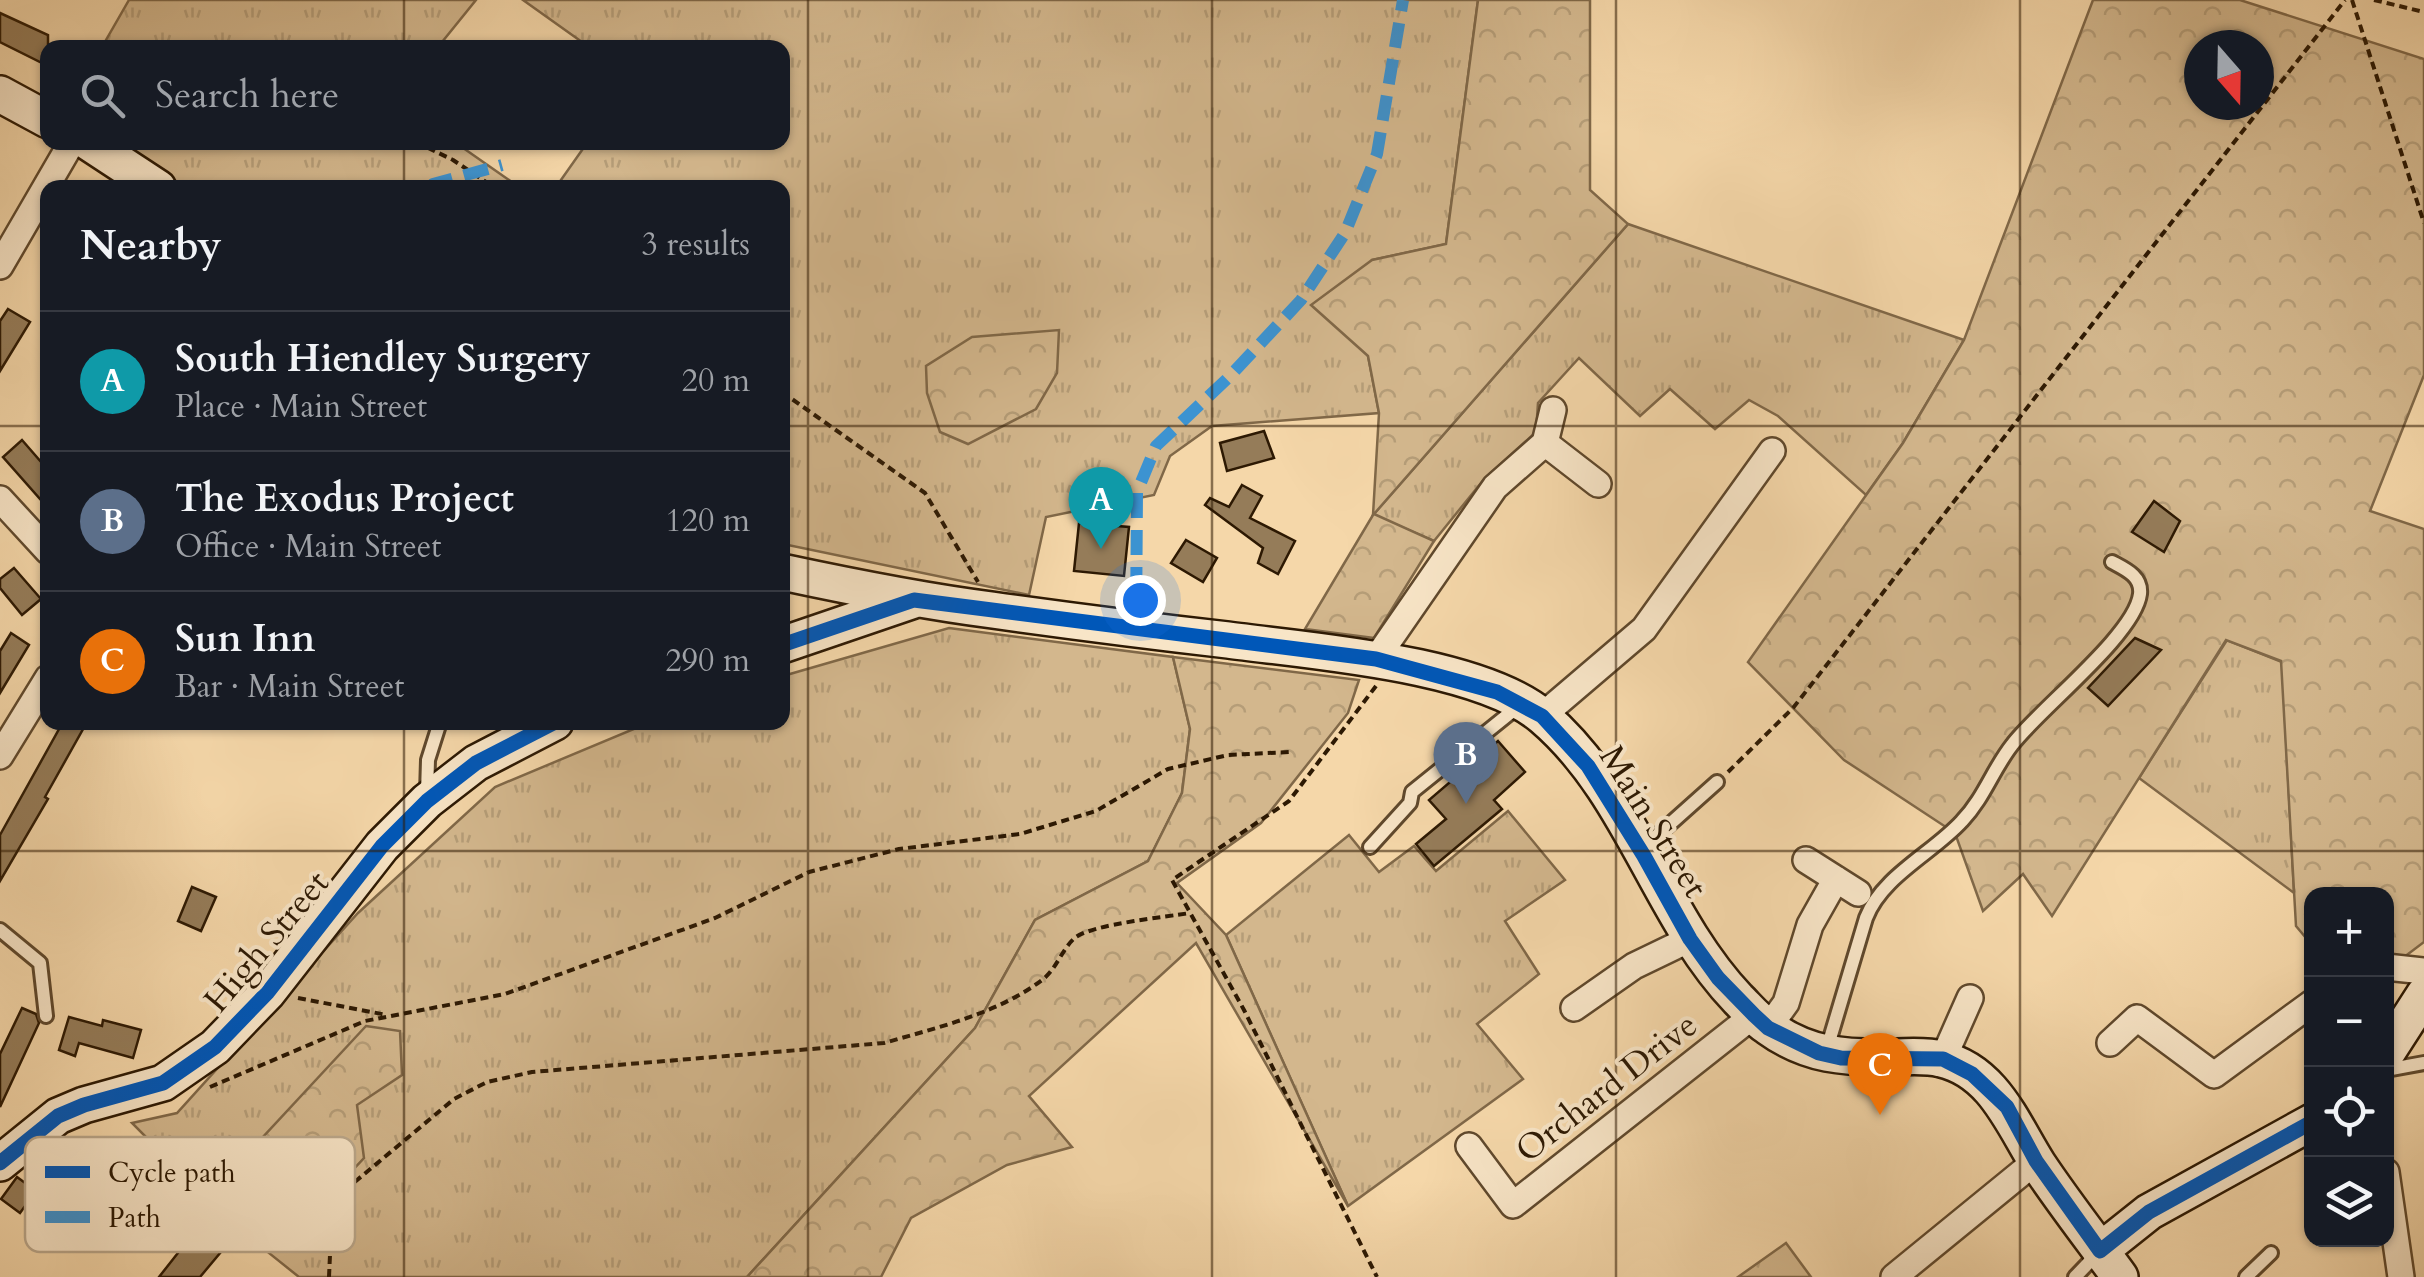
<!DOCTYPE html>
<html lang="en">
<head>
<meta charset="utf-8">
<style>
  :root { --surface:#171b24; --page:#242831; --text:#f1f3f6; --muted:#9ea1a6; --line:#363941; --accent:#0b8043 }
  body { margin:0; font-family:Cardo,serif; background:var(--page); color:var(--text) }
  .controls { position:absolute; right:30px; bottom:30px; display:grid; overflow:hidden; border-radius:20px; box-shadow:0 2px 8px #0004 }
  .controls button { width:90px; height:90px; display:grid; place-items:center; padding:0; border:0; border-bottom:2px solid var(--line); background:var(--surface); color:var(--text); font:50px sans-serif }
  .compass { position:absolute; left:2184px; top:30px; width:90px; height:90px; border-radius:50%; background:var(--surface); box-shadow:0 2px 8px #0004; rotate:160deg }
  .you { position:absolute; left:1140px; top:600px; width:35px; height:35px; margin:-25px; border:8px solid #fff; border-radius:50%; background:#1a73e8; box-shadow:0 0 0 15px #1a73e833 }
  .badge { display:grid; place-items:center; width:65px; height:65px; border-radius:50%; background:var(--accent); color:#fff; font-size:32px; font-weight:700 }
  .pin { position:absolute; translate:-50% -82px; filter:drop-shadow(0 2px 5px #0008) }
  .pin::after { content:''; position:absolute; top:52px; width:35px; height:30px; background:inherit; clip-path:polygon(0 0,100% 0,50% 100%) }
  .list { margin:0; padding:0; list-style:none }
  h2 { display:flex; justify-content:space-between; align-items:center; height:130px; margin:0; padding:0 40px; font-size:42px }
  h2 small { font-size:32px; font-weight:400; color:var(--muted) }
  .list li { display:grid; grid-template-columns:65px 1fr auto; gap:30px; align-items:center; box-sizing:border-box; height:140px; padding:0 40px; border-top:2px solid var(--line) }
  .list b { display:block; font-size:38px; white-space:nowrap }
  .list p { margin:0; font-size:32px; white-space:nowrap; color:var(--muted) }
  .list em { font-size:32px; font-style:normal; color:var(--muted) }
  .icon { flex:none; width:55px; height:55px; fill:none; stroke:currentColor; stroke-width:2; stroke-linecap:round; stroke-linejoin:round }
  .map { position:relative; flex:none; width:2424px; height:1277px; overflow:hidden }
  .search { position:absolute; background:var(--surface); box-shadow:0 2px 8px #0004; left:40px; top:40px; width:750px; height:110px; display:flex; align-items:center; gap:25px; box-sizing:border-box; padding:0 35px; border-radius:20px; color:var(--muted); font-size:38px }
  .panel { position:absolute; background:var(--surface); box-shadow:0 2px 8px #0004; left:40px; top:180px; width:750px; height:550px; border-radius:20px }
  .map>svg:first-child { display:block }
  .grass { fill:url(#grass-tufts); stroke:#806848; stroke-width:2.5 }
  .forest { fill:url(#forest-crowns); stroke:#806848; stroke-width:2.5; fill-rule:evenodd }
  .building { fill:#957c59; stroke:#2d1903; stroke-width:2.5 }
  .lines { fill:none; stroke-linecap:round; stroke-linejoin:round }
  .lane-casing { stroke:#5f482c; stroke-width:18 }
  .street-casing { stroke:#5f482c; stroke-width:30 }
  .secondary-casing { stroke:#2d1903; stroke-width:40 }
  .path { stroke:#2d1903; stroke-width:4; stroke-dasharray:8 5; stroke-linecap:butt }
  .lane { stroke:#f8e5c7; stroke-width:12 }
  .street { stroke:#f8e5c7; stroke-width:25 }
  .secondary { stroke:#f8e5c7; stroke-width:35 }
  .quiet { stroke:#3c93d1; stroke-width:12; stroke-dasharray:25 12; stroke-linecap:butt }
  .cycleway-casing { stroke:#f8e5c7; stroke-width:21 }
  .cycleway { stroke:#0057b8; stroke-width:15 }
  .grid { fill:none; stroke:#2d1903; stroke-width:2.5; stroke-opacity:0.55 }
  .labels { text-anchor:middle; stroke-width:8; stroke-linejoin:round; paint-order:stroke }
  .street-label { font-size:35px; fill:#2d1903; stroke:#f8e5c7 }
  .key { fill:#f8e5c7; stroke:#bba88c; stroke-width:2.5 }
  .key-label { font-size:28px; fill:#2d1903 }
</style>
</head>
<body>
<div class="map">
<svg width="2424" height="1277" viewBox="0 0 2424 1277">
  <defs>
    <pattern id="grass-tufts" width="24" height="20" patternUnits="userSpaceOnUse" patternTransform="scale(2.5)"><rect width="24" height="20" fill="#d3b78d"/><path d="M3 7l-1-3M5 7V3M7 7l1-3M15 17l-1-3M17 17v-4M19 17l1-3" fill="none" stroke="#b59d78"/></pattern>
    <pattern id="forest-crowns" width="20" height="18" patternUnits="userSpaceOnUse" patternTransform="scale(2.5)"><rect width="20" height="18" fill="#d3b78d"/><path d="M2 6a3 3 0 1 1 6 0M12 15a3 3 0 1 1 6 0" fill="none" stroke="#b59d78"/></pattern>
  </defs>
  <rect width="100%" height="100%" fill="#f5d7a9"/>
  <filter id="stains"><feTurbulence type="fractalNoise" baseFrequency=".002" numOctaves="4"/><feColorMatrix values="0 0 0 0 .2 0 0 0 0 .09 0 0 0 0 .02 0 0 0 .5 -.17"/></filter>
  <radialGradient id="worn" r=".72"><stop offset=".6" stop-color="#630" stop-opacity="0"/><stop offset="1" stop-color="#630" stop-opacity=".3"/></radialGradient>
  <path class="grass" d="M129,0H476L438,47H102Z
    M523,0H1478L1446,244L1372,260L1368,356L1379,413L1212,426L1170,456L1154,495L1046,517L1029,595L783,544L782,188L556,187L587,143L782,142V48L589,47Z
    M113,143H456L519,187H179Z
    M1628,224L1964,340L1903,443L1866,495L1778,416L1749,400L1715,429L1670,389L1640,416L1579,358L1538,403L1536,432L1485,478L1434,541L1373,515Z
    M949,628L1173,657L1190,729L1182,793L1148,861L1035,920L975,1028L747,1277H299L229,1221L132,1123L177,1113L358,913L495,787L648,723L782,722L783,676Z
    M2227,640L2282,662L2294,893L2139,778Z
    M1508,811L1565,880L1505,921L1539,974L1477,1024L1523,1079L1348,1206L1226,935L1349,835L1379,872L1414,846L1436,871Z
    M1786,1243L1811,1277H1738Z"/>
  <path class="forest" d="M1478,0H1590V190L1628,224L1374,514L1434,541L1374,638L1305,629L1373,515L1379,413L1368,356L1311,305L1372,260L1446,244Z
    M2093,0H2240L2424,59V375L2370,511L2424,529V942L2387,970L2386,894H2312L2311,944L2296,926L2281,661L2226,640L2052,916L2023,874L1983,911L1955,833L1844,760L1748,662L1903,443L1964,340ZM2199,45H2259V105H2199Z
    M1059,330L1057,373L1036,409L968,444L940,432L927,393L926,366L972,337Z
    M1173,657L1359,680L1348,713L1261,823L1177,883L1226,935L1348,1206L1196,943L1029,1096L1072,1147L1007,1165L911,1218L881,1277H747L975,1028L1035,920L1148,861L1182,793L1190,729Z
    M366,1026L400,1031L402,1075L357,1105L364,1158L329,1195L263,1137Z"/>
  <path class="building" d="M0,13L48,35V66L0,42Z
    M8,309L30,322L0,371V321Z
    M1264,431L1274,458L1227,471L1220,443Z
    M22,440L48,470V508L3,457Z
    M1242,485L1262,496L1250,518L1295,541L1278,574L1258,563L1263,548L1205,505L1210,498L1229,507Z
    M2154,501L2180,521L2164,552L2132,532Z
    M1079,523L1129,527L1124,576L1074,571Z
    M1186,540L1217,558L1203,582L1171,563Z
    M14,568L41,599L22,615L0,588V579Z
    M11,633L29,645L0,693V651Z
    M2135,638L2161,650L2108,706L2088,688Z
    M63,722H87L45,797L48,799L0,881V835Z
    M1498,741L1525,772L1494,800L1502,809L1434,866L1416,844L1446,819L1429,800Z
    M192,887L216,897L201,931L178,921Z
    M22,1008L36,1014L39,1023L0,1107V1054Z
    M69,1017L102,1026L103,1020L141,1030L133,1058L79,1043L75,1056L59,1050Z
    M17,1177L36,1191L20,1213L1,1199Z
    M198,1214L231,1240L200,1277H159L185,1244L178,1238Z"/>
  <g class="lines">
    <defs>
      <path id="lane" d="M427,793L428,760L440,722
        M1370,847L1410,803L1412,792L1520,705
        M1642,849L1717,782
        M0,930L40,963L46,1016
        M1826,1052L1866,918C1882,876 1933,853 1962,821C1984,798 1993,769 2012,745C2038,710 2135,635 2140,594C2142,576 2125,569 2112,562
        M2386,1070L2424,1063
        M2075,1277L2098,1253
        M2246,1277L2271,1253"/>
      <path id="street" d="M0,266L72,142
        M1553,410L1545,443L1598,484
        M0,499L48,551
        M1376,659L1495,487L1545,443
        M1542,716L1644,629L1772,451
        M0,756L48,678
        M1806,860L1858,893
        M2386,967L2424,971
        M1574,1008L1634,966L1690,939
        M1768,1028L1786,1003L1810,925L1836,879
        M2110,1043L2137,1018L2214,1075L2312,1003
        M1943,1059L1970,998
        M1469,1146L1513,1205L1754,1015
        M2386,1172L2401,1277
        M1894,1277L2036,1161"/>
      <path id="secondary" d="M0,94L48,120
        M88,142L158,188
        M782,572C852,587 921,601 992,610C1071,621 1149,631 1228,640C1310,651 1480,663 1543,717C1632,793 1659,916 1738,999C1748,1009 1757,1020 1768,1027C1808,1056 1845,1058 1892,1057C1908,1057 1926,1055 1941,1059C1994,1071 2013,1125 2038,1164C2064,1203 2093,1240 2120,1277
        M782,645L914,600
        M2386,1054L2424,995
        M0,1163L58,1116L84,1105L163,1083L215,1047L268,992L382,846L427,801L476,763L555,722
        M2100,1251L2149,1212L2312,1122"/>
    </defs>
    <use href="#lane" class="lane-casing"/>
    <use href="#street" class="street-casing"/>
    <use href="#secondary" class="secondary-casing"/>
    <path class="path" d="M2352,0L2424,223
      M2374,0L2424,12
      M416,142L453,160L495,188
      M782,392L925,493L978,582
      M1376,686L1289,801L1172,880L1244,1010L1377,1277
      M1728,772L1793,708L2345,0
      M298,998L387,1015
      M210,1087L365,1021L505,994L715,918L809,872L899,849L1020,834L1096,811L1168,769L1228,755L1290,752
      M329,1277L332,1211L338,1196L454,1099L487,1082L532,1072L884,1043C936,1028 999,1013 1042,980C1057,969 1062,948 1076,937C1095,924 1165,917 1190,913"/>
    <use href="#lane" class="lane"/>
    <use href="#street" class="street"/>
    <use href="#secondary" class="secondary"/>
    <path class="quiet" d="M430,188L433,184L502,165
      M1136,629L1137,492L1156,446L1228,378L1301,300L1345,233L1377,154L1403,0"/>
    <defs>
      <path id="cycleway" d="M782,645L914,600L1376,659L1497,692L1542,716L1588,766L1644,856L1690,939L1718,978L1754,1015L1768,1028L1819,1053L1841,1058L1943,1059L1972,1074L2007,1107L2036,1161L2100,1251L2149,1212L2312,1122
        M0,1163L58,1116L84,1105L163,1083L215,1047L268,992L382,846L427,801L476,763L555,722"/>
    </defs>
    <use href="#cycleway" class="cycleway-casing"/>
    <use href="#cycleway" class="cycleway"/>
  </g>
  <path class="grid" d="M404,0V48M808,0V1277M1212,0V1277M1616,0V1277M2020,0V1277M404,142V188M0,426H48M782,426H2424M404,722V1277M0,851H2424"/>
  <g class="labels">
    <g class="street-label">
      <text transform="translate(1654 821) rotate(58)" y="12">Main Street</text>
      <text transform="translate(266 941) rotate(-50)" y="12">High Street</text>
      <text transform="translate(1606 1087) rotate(-38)" y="12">Orchard Drive</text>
    </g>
  </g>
  <rect x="25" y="1137" width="330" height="115" rx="15" class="key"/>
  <rect x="45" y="1166" width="45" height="12" fill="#0057b8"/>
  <rect x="45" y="1211" width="45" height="12" fill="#3c93d1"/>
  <g class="key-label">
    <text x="108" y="1182">Cycle path</text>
    <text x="108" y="1227">Path</text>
  </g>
  <rect width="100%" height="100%" filter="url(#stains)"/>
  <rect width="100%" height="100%" fill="url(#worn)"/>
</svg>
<div class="controls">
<button>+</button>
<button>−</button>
<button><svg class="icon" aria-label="locate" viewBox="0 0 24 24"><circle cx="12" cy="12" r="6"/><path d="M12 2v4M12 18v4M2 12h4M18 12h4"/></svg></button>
<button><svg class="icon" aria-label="layers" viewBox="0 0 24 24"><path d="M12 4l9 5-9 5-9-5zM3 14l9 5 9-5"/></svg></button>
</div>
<svg class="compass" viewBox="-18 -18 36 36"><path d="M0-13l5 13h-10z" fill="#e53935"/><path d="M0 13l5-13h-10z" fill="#9ea1a6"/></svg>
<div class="you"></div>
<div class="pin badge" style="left:1101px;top:549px;background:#0f9aa8">A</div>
<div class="pin badge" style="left:1466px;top:804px;background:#5c6f8a">B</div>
<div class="pin badge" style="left:1880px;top:1115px;background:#e8710a">C</div>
<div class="search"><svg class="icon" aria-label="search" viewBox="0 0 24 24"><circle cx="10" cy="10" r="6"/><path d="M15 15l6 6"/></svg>Search here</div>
<section class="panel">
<h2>Nearby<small>3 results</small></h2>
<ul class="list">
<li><span class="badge" style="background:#0f9aa8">A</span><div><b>South Hiendley Surgery</b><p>Place · Main Street</p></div><em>20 m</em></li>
<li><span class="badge" style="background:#5c6f8a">B</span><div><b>The Exodus Project</b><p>Office · Main Street</p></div><em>120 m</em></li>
<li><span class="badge" style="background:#e8710a">C</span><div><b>Sun Inn</b><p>Bar · Main Street</p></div><em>290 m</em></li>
</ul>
</section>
</div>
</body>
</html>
